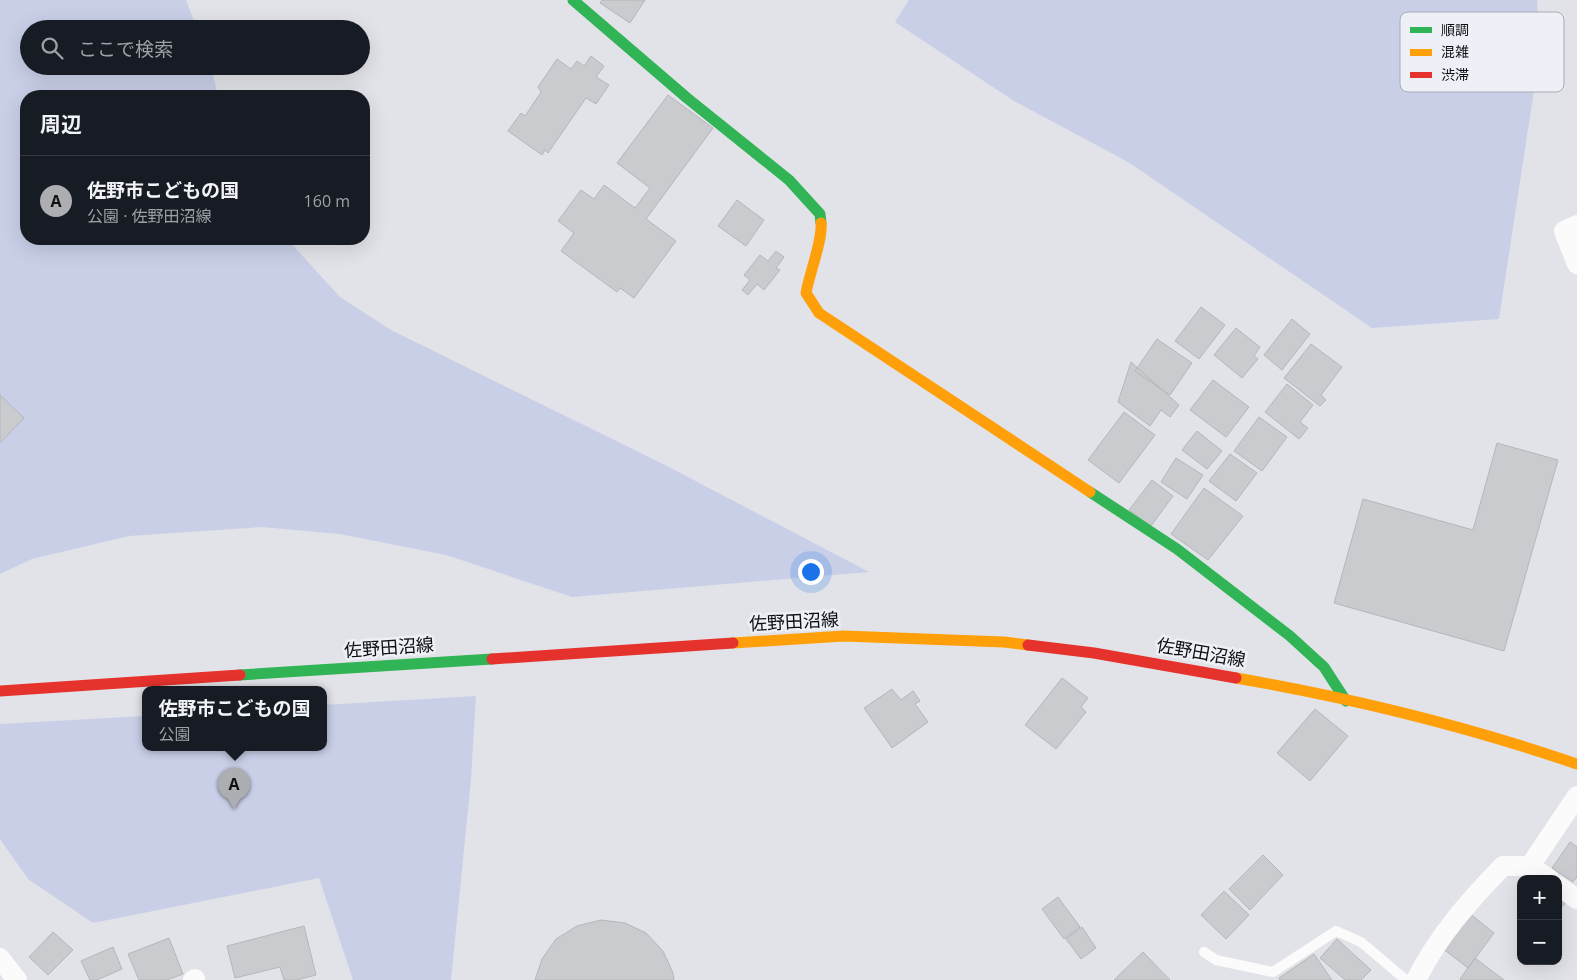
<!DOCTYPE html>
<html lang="ja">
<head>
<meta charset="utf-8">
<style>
  :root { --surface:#171b24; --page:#242831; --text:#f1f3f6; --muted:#9ea1a6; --line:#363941; --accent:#acaeb1 }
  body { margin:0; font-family:"Open Sans","Noto Sans JP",sans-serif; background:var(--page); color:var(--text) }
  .controls { position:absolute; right:15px; bottom:15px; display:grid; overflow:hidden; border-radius:10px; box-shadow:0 5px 20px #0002 }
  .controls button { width:45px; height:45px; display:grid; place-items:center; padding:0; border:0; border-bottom:1px solid var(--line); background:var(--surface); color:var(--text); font:25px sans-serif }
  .you { position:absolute; left:810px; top:571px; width:18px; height:18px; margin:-12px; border:4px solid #fff; border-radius:50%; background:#1a73e8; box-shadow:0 0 0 8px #1a73e833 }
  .badge { display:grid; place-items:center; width:32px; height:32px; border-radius:50%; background:var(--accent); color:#111; font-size:16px; font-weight:700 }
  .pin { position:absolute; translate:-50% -41px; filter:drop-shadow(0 1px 2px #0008) }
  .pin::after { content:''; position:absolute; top:26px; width:18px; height:15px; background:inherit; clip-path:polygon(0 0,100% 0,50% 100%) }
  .popup { position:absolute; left:142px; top:686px; width:185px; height:65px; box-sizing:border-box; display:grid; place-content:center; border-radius:10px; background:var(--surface); filter:drop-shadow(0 1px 4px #0005); font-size:16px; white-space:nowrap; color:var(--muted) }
  .popup b { font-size:19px; color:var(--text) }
  .popup::after { content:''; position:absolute; left:50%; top:100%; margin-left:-10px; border:10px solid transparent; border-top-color:var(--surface) }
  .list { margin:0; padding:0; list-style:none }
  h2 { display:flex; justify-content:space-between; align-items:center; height:65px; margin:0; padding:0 20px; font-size:21px }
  h2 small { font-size:16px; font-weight:400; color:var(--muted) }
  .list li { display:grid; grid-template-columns:32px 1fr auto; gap:15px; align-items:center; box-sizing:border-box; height:90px; padding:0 20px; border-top:1px solid var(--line) }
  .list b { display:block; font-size:19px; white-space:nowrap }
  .list p { margin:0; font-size:16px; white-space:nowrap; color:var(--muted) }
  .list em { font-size:16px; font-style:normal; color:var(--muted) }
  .icon { flex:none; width:28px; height:28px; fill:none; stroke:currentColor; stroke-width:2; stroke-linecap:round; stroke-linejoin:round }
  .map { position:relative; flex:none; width:1577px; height:980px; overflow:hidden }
  .search { position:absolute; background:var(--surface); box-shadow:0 5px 20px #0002; left:20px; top:20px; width:350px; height:55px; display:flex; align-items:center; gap:12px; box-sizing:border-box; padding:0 18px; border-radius:28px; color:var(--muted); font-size:19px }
  .panel { position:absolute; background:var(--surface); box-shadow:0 5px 20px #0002; left:20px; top:90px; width:350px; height:155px; border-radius:20px }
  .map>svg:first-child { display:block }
  .green { fill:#c8cfe7 }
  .building { fill:#cacbce; stroke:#b5b6b9 }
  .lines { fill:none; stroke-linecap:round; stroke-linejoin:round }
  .lane { stroke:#fbfbfc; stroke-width:10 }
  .street { stroke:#fbfbfc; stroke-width:20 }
  .fast { stroke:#30b455; stroke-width:11 }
  .slow { stroke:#ff9f0a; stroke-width:11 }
  .jam { stroke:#e5322d; stroke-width:11 }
  .labels { text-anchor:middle; stroke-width:5; stroke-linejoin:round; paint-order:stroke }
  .street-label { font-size:18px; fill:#0d0e10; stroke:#edf0f7 }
  .key { fill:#edf0f7; stroke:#aaacb2; stroke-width:1 }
  .key-label { font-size:14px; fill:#0d0e10 }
</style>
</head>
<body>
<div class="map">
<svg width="1577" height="980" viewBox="0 0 1577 980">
  <rect width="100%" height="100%" fill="#e2e3e8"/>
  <path class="green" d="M0,0H186L197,29H29V66H211L218,96H26V239H287L340,297L391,330L667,466L869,572L572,597L446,555L340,534L262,527L129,536L32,559L0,574Z
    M909,0H1537L1540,51L1499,319L1372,328L1128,162L1014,101L895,22Z
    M476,696L471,779L451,980H353L319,878L93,923L28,879L0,839V724L145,716V748H323V705Z"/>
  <path class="building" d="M602,0H645L630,23L600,3Z
    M591,56L604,66L596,77L609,85L596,104L586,98L548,153L545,150L542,155L508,131L521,113L525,116L541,92L538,87L557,59L571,69L577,61L584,66Z
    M668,95L713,128L646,219L676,241L634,298L620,288L617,292L561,251L574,233L558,221L581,190L594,199L604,185L635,208L650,188L617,163Z
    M737,200L764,220L746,246L718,226Z
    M776,251L784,257L776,268L780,270L764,290L757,284L748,295L742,290L750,280L744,275L760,255L768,261Z
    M1201,307L1225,325L1199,359L1175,341Z
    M1292,319L1310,334L1282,370L1264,355Z
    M1236,328L1260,347L1254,356L1258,359L1242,378L1214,355Z
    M1157,339L1192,363L1170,395L1135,371Z
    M1311,344L1342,367L1321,395L1326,400L1320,406L1284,378Z
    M1131,362L1179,405L1170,417L1161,410L1150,426L1118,402Z
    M1213,380L1249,407L1226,437L1190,410Z
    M1287,384L1313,405L1300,422L1308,428L1299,439L1265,412Z
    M0,395L24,418L0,443Z
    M1124,412L1155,435L1119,483L1088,460Z
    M1259,417L1287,437L1262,471L1234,451Z
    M1197,431L1222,451L1207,469L1182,450Z
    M1497,443L1558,460L1504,651L1334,603L1363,499L1473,530Z
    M1230,454L1257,473L1236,501L1209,481Z
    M1176,458L1203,475L1187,499L1161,482Z
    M1152,480L1173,496L1151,526L1129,510Z
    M1204,488L1243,516L1208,560L1171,534Z
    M1062,678L1088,698L1081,707L1086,712L1056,749L1025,725Z
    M892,689L901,700L913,691L920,701L915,704L928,722L892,748L864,708Z
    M1315,709L1348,736L1310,781L1277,753Z
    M1570,842L1577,847V877L1573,882L1552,868Z
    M1263,855L1283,875L1250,910L1229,889Z
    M1224,891L1249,915L1226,939L1201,915Z
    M1058,897L1080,927L1064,939L1042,909Z
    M1558,898L1565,903L1558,912Z
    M1469,913L1494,933L1468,968L1442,948Z
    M601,920L625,923L646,933L663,951L673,973L674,980H535L542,959L556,939L577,926Z
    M304,926L316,975L297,980H284L280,967L235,978L227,946Z
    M1082,927L1096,948L1081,959L1066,939Z
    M53,932L73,950L48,975L29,957Z
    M169,938L183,974L167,980H139L128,954Z
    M1337,939L1371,970L1361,980H1345L1320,958Z
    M113,947L122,969L97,980H90L81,961Z
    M1143,952L1170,980H1114Z
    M1314,954L1332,980H1280L1279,978Z
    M1475,958L1504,980H1461L1460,979Z"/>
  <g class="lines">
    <path class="lane" d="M1204,952L1216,960L1273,972L1336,931L1361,942L1406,980"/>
    <path class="street" d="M1577,225L1564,231L1577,264
      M1530,866L1549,879
      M1558,886L1577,899
      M0,958L17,980
      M193,980L195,979
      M1416,980C1438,936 1469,901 1503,866H1530L1577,796"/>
    <path class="fast" d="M573,0L687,98L789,180L820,214L821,223
      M1090,492L1177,549L1290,636L1324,667L1346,701
      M240,675L492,659"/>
    <path class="slow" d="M821,223C823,240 809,274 806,293L819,313L1090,492
      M733,643L844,636L1004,642L1028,645
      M1236,678C1352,698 1466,726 1577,764"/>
    <path class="jam" d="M1028,645L1094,653L1236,678
      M492,659L733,643
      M0,691L240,675"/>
  </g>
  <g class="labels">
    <g class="street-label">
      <text transform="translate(794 622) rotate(-3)" y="6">佐野田沼線</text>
      <text transform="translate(389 648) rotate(-4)" y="6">佐野田沼線</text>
      <text transform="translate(1201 653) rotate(10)" y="6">佐野田沼線</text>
    </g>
  </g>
  <rect x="1400" y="12" width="164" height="80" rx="8" class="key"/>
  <rect x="1410" y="27" width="22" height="6" fill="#30b455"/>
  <rect x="1410" y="49" width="22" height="7" fill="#ff9f0a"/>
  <rect x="1410" y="72" width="22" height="6" fill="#e5322d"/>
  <g class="key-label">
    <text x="1441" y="35">順調</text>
    <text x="1441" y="57">混雑</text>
    <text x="1441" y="80">渋滞</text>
  </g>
</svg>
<div class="controls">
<button>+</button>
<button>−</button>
</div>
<div class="you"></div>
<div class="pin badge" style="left:234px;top:809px">A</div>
<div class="popup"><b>佐野市こどもの国</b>公園</div>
<div class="search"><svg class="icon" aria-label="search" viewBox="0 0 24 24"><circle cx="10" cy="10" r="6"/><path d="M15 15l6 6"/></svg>ここで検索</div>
<section class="panel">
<h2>周辺<small></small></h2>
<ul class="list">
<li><span class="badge">A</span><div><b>佐野市こどもの国</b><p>公園 · 佐野田沼線</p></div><em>160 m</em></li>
</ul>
</section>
</div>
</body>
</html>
